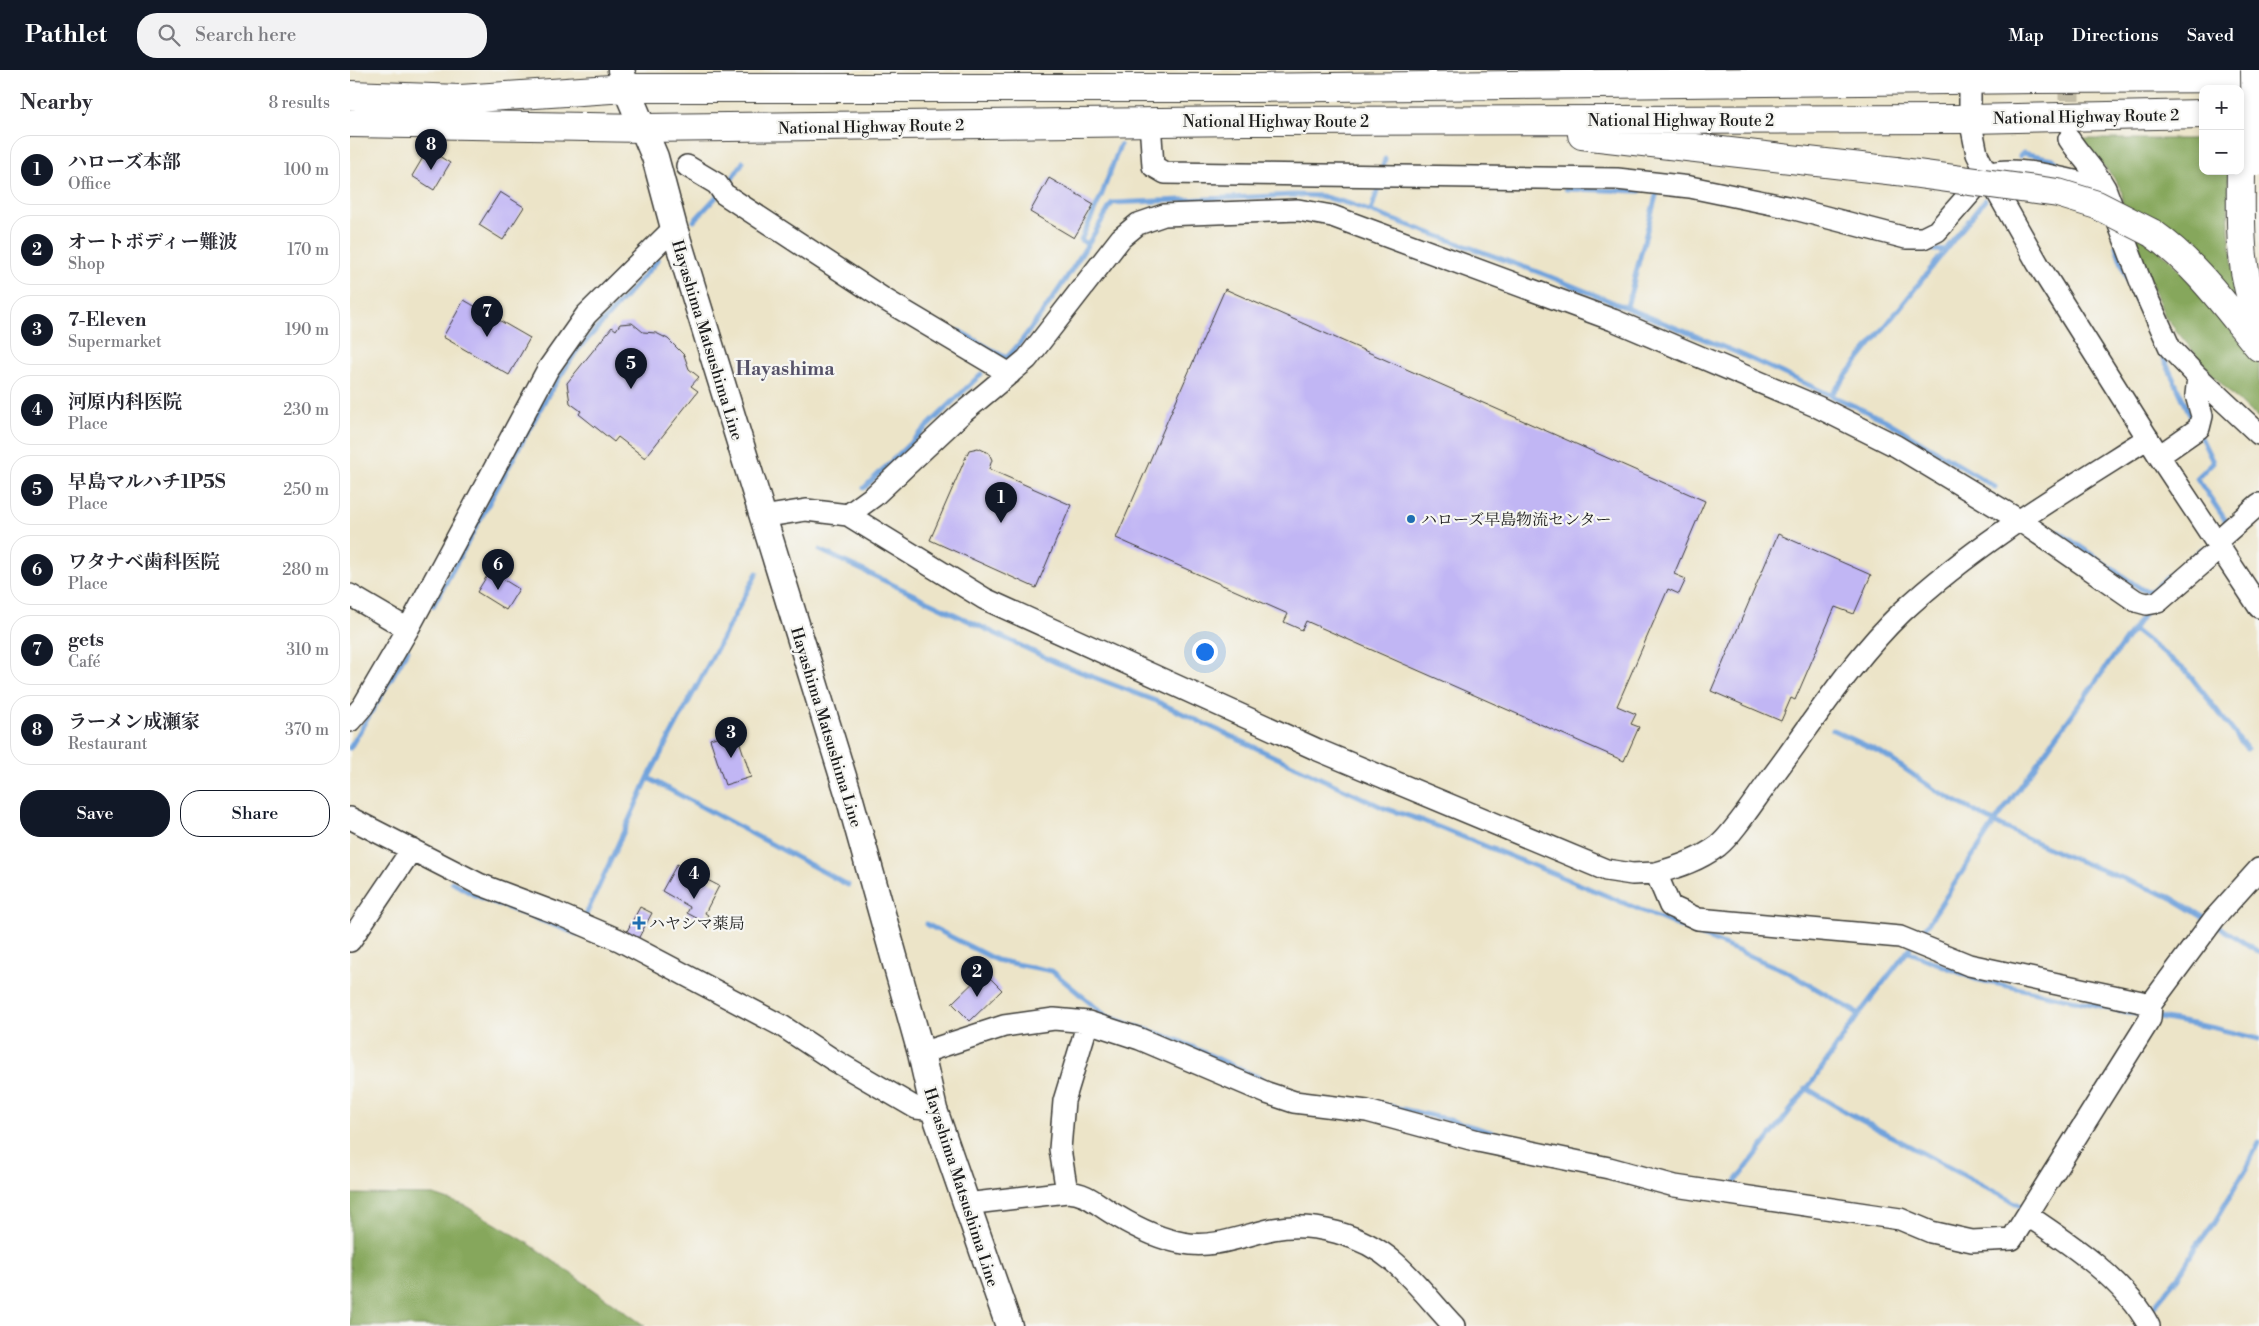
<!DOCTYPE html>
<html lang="en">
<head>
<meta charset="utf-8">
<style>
  :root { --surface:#fff; --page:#f2f2f3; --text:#2b2b33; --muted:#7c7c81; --line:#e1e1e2; --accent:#111827 }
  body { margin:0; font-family:"Libre Bodoni","Noto Serif JP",serif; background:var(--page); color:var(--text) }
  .controls { position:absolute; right:15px; top:15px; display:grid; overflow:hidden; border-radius:10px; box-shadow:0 2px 8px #0003 }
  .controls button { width:45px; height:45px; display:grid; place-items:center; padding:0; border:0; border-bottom:1px solid var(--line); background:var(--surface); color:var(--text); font:25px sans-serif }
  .you { position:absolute; left:854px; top:581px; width:18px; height:18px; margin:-12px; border:4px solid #fff; border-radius:50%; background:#1a73e8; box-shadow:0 0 0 8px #1a73e833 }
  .badge { display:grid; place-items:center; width:32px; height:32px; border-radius:50%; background:var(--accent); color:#fff; font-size:16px; font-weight:700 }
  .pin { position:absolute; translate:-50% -41px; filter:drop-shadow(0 1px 2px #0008) }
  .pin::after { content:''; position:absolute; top:26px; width:18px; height:15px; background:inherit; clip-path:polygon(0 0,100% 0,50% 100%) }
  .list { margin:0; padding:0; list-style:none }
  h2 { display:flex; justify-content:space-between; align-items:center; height:65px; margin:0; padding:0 20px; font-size:21px }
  h2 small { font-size:16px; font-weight:400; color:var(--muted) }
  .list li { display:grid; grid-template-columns:32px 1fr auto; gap:15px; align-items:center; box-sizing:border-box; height:70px; margin:0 10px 10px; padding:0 10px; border:1px solid var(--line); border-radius:20px }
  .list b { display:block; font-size:19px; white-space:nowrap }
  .list p { margin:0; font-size:16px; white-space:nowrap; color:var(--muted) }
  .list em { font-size:16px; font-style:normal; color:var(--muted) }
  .actions { display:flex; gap:10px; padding:15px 20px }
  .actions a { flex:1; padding:11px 0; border:1px solid var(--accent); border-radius:20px; text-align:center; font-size:18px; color:var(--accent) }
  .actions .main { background:var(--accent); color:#fff }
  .icon { flex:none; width:28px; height:28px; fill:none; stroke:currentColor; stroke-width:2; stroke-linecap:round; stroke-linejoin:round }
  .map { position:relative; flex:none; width:1909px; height:1256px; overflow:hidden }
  header { display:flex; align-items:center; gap:30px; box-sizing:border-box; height:70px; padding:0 25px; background:var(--accent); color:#fff }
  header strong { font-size:24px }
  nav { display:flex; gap:28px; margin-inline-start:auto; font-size:18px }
  .search { width:350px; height:45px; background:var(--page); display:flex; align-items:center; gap:12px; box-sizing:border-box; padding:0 18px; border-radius:20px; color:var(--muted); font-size:19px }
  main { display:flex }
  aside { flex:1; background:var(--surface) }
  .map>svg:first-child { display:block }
  .forest { fill:#86a75b; stroke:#51623c }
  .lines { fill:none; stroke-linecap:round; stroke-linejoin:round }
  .stream { stroke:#71a3dc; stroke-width:5 }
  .building { fill:#c1b6f4 }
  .minor-tunnel { stroke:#c2bca6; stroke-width:21; stroke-dasharray:21 11; stroke-linecap:butt }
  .minor-casing { stroke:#3b3a36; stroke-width:24 }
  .major-casing { stroke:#3b3a36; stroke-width:29 }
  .highway-casing { stroke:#3b3a36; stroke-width:30 }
  .minor { stroke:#fff; stroke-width:21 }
  .major { stroke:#fff; stroke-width:26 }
  .highway { stroke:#fff; stroke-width:28 }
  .highway-bridge-casing { stroke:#3b3a36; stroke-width:30; stroke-linecap:butt }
  .highway-bridge { stroke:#fff; stroke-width:28 }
  .poi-dot { fill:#1f6fb2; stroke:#f6f6f2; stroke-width:2 }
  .labels { text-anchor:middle; stroke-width:4.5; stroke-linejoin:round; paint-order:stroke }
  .street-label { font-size:16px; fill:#1c1c1c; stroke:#f6f6f2 }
  .poi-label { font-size:16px; fill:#1c1c1c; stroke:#f6f6f2; text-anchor:start }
  .quarter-label { font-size:19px; font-weight:bold; fill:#565268; stroke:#f6f6f2 }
</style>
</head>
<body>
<header>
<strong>Pathlet</strong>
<div class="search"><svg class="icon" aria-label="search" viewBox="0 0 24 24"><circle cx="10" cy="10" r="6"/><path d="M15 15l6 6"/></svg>Search here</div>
<nav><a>Map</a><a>Directions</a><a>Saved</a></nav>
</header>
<main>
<aside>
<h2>Nearby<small>8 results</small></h2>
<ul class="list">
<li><span class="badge">1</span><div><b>ハローズ本部</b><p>Office</p></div><em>100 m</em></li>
<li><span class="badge">2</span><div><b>オートボディー難波</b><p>Shop</p></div><em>170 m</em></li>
<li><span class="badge">3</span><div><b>7-Eleven</b><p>Supermarket</p></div><em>190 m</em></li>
<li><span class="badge">4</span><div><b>河原内科医院</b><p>Place</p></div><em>230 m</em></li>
<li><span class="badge">5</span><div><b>早島マルハチ1P5S</b><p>Place</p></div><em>250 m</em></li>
<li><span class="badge">6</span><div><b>ワタナベ歯科医院</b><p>Place</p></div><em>280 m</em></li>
<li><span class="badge">7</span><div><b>gets</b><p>Café</p></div><em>310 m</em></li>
<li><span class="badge">8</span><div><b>ラーメン成瀬家</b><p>Restaurant</p></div><em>370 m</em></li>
</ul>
<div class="actions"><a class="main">Save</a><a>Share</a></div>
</aside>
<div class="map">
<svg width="1909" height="1256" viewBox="0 0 1909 1256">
  <rect width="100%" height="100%" fill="#f6f6f2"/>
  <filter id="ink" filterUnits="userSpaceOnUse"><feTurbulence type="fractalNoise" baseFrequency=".02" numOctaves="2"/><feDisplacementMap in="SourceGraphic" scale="10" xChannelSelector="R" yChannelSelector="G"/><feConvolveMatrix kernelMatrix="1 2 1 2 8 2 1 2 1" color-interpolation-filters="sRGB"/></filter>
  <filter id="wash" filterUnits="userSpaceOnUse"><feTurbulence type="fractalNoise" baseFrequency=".0096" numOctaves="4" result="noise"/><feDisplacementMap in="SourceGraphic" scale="20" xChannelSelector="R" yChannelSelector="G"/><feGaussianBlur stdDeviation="1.12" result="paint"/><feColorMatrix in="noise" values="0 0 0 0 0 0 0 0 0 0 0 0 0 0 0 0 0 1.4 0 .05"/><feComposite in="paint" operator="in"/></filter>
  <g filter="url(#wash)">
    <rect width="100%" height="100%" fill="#ece4c8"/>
    <path class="forest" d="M1728,69H1853V101H1878L1879,160L1886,227L1878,226L1772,134C1772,129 1773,122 1770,118C1761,98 1739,88 1728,69Z
      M1779,157L1820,189L1909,294V348L1893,336L1863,305L1815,247Z
      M0,1124L84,1125L114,1135L178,1173L295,1256H0Z"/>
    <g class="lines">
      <path class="stream" d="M1670,86L1673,83L1703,89L1712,97
        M1033,96L1035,89
        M376,118L393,92
        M1028,118L1040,115
        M1216,119L1290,121
        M1021,141L1029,115
        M344,151L368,125
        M738,174L731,170L752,124L770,75
        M1766,176L1778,212L1844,353
        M1564,178L1595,181
        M1277,237L1307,122
        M609,261L656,288
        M654,290C666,280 675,266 684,254C713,216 738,175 762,133L945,125L971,126L1000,134L1196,205L1388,283L1535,350L1645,417
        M1481,325L1635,130
        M1849,363L1863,392L1847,408L1878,454
        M514,418L631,304
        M1709,462L1793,520L1801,521
        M470,480L707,593L806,631L1034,738L1071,750L1224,812L1438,902L1509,944
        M1800,529L1801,521L1852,479
        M83,536L195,330L226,282L308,190
        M1784,560L1837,602L1897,679
        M1483,660L1532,683L1585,720L1653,757L1714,785L1820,827L1858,850
        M0,678L58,580
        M298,708L498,815
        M102,812L124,825L227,864L228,862
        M235,847L298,708L407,503
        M576,854L646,890L702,901L756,946L825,969L912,1009
        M1865,854L1909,882
        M1572,863L1645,752L1797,540
        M1557,881L1625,909L1796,946
        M1804,947L1865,958L1909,969
        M1456,1018L1496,1042L1671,1136
        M1017,1031L1096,1049L1147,1064
        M1379,1115H1383L1465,1008L1509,944L1560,878
        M1740,1178L1751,1185L1759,1193
        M1801,1240L1828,1207L1845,1178L1864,1153L1897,1097L1909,1072"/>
    </g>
    <g id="blocks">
      <path class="building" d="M78,79L100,93L84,120L62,106Z
        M699,108L744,134L724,168L680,142Z
        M150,122L174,137L153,170L129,155Z
        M875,219L1355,431L1324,504L1336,509L1329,524L1318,519L1267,636L1286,644L1281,654L1289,657L1274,691L956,551L952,560L934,552L938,544L766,468Z
        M114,230L180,268L159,305L93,267Z
        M282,253L293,262L306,263L318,269L334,285L339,299L349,307L341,316L348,321L295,388L268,367L264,372L229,344L231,341L220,333L217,313L262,257L266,260L270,254Z
        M628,378L639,383L642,390L639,399L721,435L686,518L580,470L619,380Z
        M1428,464L1521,505L1504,544L1485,537L1445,630L1441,628L1431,651L1361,621Z
        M140,501L169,519L156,540L127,522Z
        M386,661L401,707L375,715L360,669Z
        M327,794L369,816L355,843L358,845L354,852L337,843L340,837L312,821Z
        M290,837L302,843L288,869L276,863Z
        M634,902L652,920L620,951L602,933Z"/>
    </g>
  </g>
  <g filter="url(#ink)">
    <use href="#blocks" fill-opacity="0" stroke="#3b3a36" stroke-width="1"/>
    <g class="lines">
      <path class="minor-tunnel" d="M1719,62V0"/>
      <defs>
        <path id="minor" d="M1620,0V49L1627,84L1637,104L1688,194L1809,386L1909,537
          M800,52L803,96L815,103L1267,109L1340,117L1437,137L1556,168H1573L1587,161L1637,104C1670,94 1721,111 1755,118L1793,218L1820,278L1848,307L1909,364
          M1719,69C1730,86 1745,100 1755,118
          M337,96L367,114L374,124L534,229L660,304
          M1809,386L1849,358L1852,346L1846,325L1848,307
          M498,445L524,426L610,345L677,289L771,168L788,154L814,145L948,140L982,146L1263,250L1468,337L1546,376L1669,450L1786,531L1797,534L1808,532L1870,478
          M412,447L456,440L498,445L635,529L968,680L1256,800L1282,804L1306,803L1320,836L1348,849L1550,867L1619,895L1801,934
          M1866,472L1909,434
          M0,525L58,559
          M0,651L13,636L58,559L198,299L236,245L324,158
          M0,748L129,814L206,843L269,870L432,956L482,989L566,1038L584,1040
          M1306,803C1329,797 1349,790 1368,776C1384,763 1406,728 1419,711C1462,654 1501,591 1552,542C1626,473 1713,422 1798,368
          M0,871L62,779
          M571,983L654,956L704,949L738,952L790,969L917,1023L944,1032L1017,1041L1128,1071L1259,1098L1325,1116L1550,1149L1581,1162L1622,1171L1662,1169L1800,949L1801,934L1864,849L1909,799
          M717,1122L710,1079L714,1031L738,952
          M616,1134L717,1122C739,1123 748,1136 767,1146C787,1158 809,1169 833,1173C864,1179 894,1165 923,1159C963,1151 1013,1165 1044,1192C1066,1211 1084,1235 1104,1256
          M1677,1145C1719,1173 1775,1210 1799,1256"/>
        <path id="major" d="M271,0L276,18L305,87L324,158L499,726L571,983L584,1040L659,1256"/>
        <path id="highway" d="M0,25L110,29L276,18H899L1686,9L1909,8
          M0,53L294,58L897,51L1620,49L1853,44
          M1232,65L1546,101
          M1891,92C1891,146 1887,200 1909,250
          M1802,163C1846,194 1875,236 1909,277"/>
      </defs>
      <use href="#minor" class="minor-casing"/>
      <use href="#major" class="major-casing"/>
      <use href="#highway" class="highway-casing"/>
      <use href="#minor" class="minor"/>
      <use href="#major" class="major"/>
      <use href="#highway" class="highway"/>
      <defs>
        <path id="highway-bridge" d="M1905,0L1906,92
          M1546,101L1708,123L1747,135L1802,163"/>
      </defs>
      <use href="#highway-bridge" class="highway-bridge-casing"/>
      <use href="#highway-bridge" class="highway-bridge"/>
    </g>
  </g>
  <g class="poi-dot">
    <circle cx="1061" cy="449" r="5"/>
    <path d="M286.5 845.5h5v5h5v5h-5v5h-5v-5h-5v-5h5z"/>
  </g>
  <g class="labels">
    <g class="street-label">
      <text transform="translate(1736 46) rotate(-1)" y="6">National Highway Route 2</text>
      <text x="1331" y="56">National Highway Route 2</text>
      <text x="926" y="57">National Highway Route 2</text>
      <text transform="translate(521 56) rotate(-1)" y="6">National Highway Route 2</text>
      <text transform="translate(358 270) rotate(73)" y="6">Hayashima Matsushima Line</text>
      <text transform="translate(477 657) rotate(73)" y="6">Hayashima Matsushima Line</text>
      <text transform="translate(612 1117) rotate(72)" y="6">Hayashima Matsushima Line</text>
    </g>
    <g class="poi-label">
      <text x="1071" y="455">ハローズ早島物流センター</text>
      <text x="299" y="859">ハヤシマ薬局</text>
    </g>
    <g class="quarter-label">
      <text x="435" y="305">Hayashima</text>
    </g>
  </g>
</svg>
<div class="controls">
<button>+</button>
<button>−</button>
</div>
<div class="you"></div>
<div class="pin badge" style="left:651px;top:453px">1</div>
<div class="pin badge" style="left:627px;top:927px">2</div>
<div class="pin badge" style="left:381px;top:688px">3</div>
<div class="pin badge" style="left:344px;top:829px">4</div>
<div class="pin badge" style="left:281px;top:319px">5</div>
<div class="pin badge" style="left:148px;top:520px">6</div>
<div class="pin badge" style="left:137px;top:267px">7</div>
<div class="pin badge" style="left:81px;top:100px">8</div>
</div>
</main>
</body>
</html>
